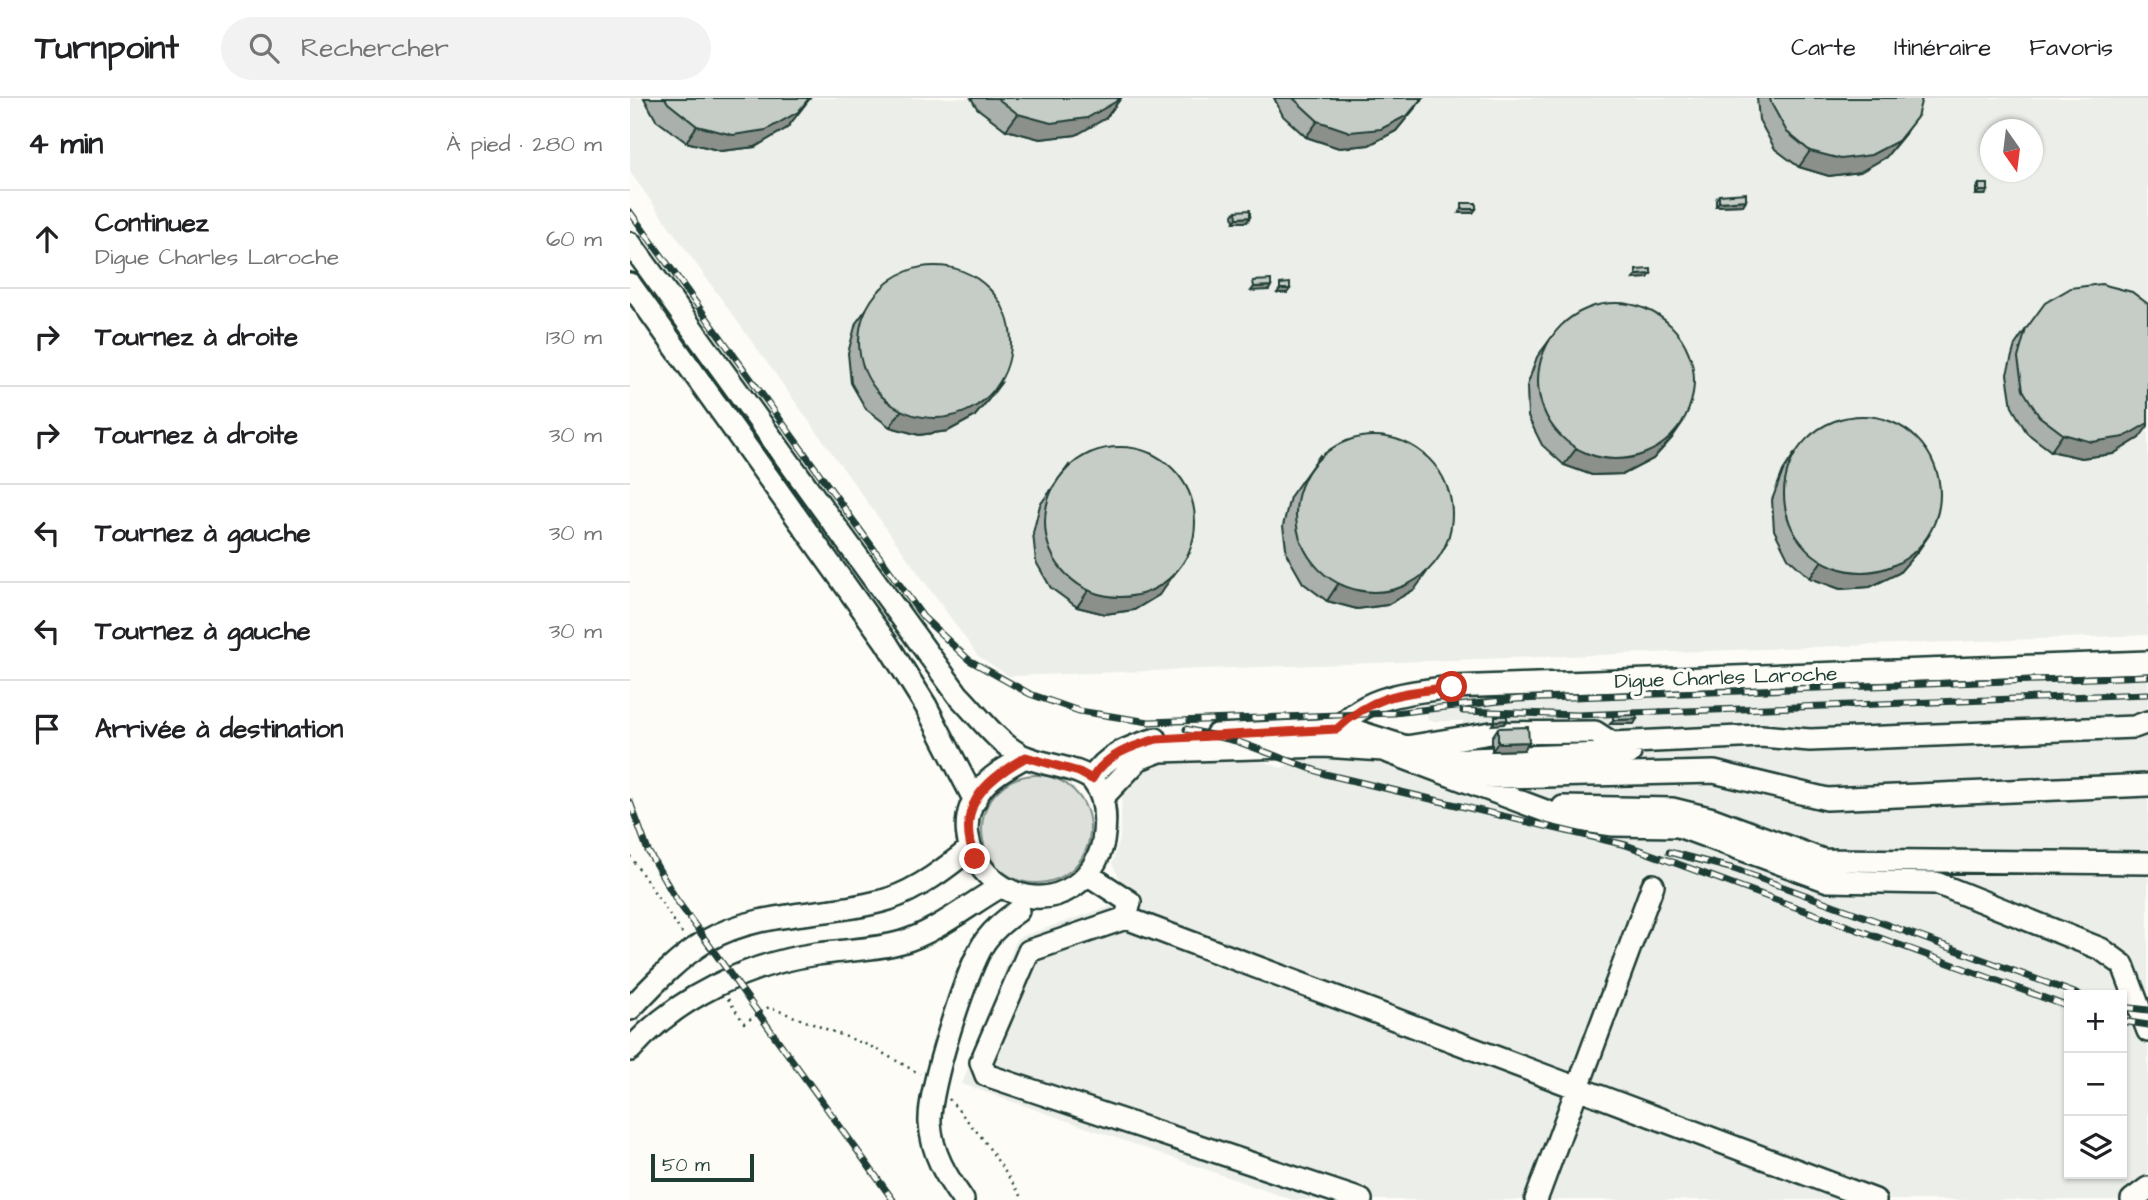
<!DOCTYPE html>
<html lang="fr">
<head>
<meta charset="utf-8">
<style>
  :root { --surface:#fff; --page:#f2f2f2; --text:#202124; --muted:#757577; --line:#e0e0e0 }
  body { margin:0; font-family:"Architects Daughter",sans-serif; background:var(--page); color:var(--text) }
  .controls { position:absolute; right:21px; bottom:21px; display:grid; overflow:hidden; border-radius:0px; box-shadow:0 2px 5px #0004 }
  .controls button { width:63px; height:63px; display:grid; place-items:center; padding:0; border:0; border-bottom:2px solid var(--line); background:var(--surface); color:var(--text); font:35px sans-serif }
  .compass { position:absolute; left:1350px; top:21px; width:63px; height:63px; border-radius:50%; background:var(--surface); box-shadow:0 2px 5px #0004; rotate:166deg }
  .scale { position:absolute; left:21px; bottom:18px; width:103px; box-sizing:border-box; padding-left:7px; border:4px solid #1f3d34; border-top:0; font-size:19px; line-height:24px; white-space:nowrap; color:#1f3d34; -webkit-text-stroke:5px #fdfcf7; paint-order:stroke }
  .stop { position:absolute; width:21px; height:21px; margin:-16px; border:5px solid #c8321e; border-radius:50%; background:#fff }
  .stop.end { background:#c8321e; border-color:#fff; box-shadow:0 2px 7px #0008 }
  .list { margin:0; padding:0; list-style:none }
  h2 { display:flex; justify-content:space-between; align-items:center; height:91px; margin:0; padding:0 28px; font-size:30px }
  h2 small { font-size:23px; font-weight:400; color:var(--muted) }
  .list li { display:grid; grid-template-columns:46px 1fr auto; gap:21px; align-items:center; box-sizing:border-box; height:98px; padding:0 28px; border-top:2px solid var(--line) }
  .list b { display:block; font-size:26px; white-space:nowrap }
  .list p { margin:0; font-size:23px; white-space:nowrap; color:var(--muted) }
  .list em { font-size:23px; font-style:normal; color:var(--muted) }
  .icon { flex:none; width:38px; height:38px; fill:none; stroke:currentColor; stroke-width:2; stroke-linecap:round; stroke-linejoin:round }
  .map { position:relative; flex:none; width:1518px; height:1102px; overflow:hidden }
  header { display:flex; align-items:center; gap:42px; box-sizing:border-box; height:98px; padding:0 35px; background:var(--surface); border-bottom:2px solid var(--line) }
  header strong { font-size:33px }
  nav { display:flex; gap:38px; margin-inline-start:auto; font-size:24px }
  .search { width:490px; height:63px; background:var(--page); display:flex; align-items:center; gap:18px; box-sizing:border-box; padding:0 24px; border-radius:38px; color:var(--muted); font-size:26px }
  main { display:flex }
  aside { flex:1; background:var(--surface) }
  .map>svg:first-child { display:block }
  .built { fill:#eceee9; fill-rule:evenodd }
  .green { fill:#dde0db; stroke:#7e8e88; stroke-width:2 }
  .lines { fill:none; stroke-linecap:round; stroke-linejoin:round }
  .minor-casing { stroke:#1f3d34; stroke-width:26 }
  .path { stroke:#1f3d34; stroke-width:2.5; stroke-dasharray:2 5; stroke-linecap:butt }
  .minor { stroke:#fdfcf7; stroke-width:21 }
  .rail-casing { stroke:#1f3d34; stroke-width:7 }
  .rail { stroke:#fdfcf7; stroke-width:4.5; stroke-dasharray:13; stroke-linecap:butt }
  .wall { fill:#aab0ab; stroke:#1f3d34; stroke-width:2 }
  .shaded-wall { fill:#8b908b; stroke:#1f3d34; stroke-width:2 }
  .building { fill:#c6cdc7; stroke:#1f3d34; stroke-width:2 }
  .route { stroke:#c8321e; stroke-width:9 }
  .labels { text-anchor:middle; stroke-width:7; stroke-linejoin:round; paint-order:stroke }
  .street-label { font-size:21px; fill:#1f3d34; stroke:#fdfcf7 }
</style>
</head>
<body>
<header>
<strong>Turnpoint</strong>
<div class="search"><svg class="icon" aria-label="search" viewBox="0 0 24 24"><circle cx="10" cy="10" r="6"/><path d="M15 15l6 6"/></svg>Rechercher</div>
<nav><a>Carte</a><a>Itinéraire</a><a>Favoris</a></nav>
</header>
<main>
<aside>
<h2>4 min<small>À pied · 280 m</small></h2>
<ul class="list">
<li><svg class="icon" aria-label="ahead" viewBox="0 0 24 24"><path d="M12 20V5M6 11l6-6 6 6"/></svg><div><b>Continuez</b><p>Digue Charles Laroche</p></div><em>60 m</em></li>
<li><svg class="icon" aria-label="right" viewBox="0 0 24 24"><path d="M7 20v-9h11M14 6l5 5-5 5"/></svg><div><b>Tournez à droite</b></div><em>130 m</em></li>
<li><svg class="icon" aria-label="right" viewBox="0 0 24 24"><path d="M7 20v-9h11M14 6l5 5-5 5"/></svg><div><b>Tournez à droite</b></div><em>30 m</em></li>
<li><svg class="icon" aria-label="left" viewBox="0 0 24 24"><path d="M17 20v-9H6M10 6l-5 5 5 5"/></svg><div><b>Tournez à gauche</b></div><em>30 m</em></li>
<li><svg class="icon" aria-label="left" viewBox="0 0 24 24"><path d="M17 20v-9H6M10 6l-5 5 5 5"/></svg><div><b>Tournez à gauche</b></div><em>30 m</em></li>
<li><svg class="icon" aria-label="arrive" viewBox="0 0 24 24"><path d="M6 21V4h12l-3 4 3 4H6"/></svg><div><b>Arrivée à destination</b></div></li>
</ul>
</aside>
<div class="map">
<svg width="1518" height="1102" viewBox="0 0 1518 1102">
  <rect width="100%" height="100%" fill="#fdfcf7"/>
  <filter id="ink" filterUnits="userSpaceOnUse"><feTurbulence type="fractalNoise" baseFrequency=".0143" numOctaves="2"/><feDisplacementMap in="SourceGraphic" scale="14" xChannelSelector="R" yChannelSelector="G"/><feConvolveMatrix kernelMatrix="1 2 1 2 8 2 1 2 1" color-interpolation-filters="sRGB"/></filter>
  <g filter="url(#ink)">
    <path class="built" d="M0,0H1518V537L379,578L348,558L0,74ZM1360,32H1402V74H1360Z
      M1518,573V1102H663L332,986L387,840L484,807L493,787L482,766L490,740L492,699L500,682L520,666L539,660L618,658L651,670L671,661L712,659L764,640L833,632V623H798L795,605L844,596ZM1439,897H1492V1076H1439Z"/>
    <path class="green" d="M352 731a54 54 0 1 1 108 0a54 54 0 1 1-108 0Z"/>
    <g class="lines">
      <defs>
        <path id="minor" d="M0,145L328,597C347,616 365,642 389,656C408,667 451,669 463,683C477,700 476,724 473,744C469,762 458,778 444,788C383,829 304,748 352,690C363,676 380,668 395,659
          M0,186L256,544L296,608L345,703
          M586,637L707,631L729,634L776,649L861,635L965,634L982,645L1131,638L1180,642L1504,629L1518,624
          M702,637C733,597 776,595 822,589L1518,564
          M789,654L815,662L1000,655
          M834,680L1084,674L1197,701L1518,687
          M462,681C474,658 501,648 526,641
          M472,700L509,661L530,653L694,648L753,652L934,720L983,727L1048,728L1198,783L1306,785L1471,851L1493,867L1518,933
          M933,709L1042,711L1083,721L1193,762L1518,765
          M457,776L500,804L496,820L399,853L351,964L356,977L731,1102
          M496,820L1245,1102
          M0,911C23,887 47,861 76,843C131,811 200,819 259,801C289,791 316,770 341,750
          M0,952C47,899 118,866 187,856C215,852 244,852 272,844C307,834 338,807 370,789
          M333,1102C316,1078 302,1056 300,1025C298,992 337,868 356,842C365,830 376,821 388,813
          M906,1102L1023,787
          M1502,1102L1518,1090"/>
      </defs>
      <use href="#minor" class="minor-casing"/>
      <path class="path" d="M0,758L54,838
        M98,901L114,925L139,909L240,948L290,976
        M319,1001L353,1041L394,1102"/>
      <use href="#minor" class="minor"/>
      <defs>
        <path id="rail" d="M0,114L293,519L339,562L400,596L449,613L519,624L764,615L888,601L1518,578
          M833,613L947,617L1518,596
          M556,631L606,643L695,676L996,747L1439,909
          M0,704L18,753L46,801L263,1102
          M1039,754L1104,771L1450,897
          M1492,909L1518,912
          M1492,923L1518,927"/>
      </defs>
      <use href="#rail" class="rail-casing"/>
      <use href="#rail" class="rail"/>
    </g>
    <path class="wall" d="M14,0H180L157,30L125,49L91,53L56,44L26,22Z
      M341,0H491L476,20L446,37L410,41L376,32L347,10Z
      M644,0H793L766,33L739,47L709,50L676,39L653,18Z
      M1127,0H1292L1275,36L1256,59L1230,74L1199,78L1169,69L1145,51L1129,22Z
      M1349,86L1355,97H1346V90Z
      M1089,97L1116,102L1113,107L1086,108V101Z
      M606,113L620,119L617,124H604L603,117Z
      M238,209L359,301L344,319L318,333L289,337L260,329L236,311L221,285L218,255L226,225Z
      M1396,231L1509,340L1483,356L1451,360L1421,353L1397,335L1382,309L1377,276L1385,247Z
      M919,243L1042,340L1023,361L994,376L962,377L934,367L912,347L898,319L897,288L907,259Z
      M1164,356L1299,437L1288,453L1269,475L1240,489L1210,491L1180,480L1158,460L1144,432L1142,402L1153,373Z
      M690,357L785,491L757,507L727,511L697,503L673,485L657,457L653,428L660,399Z
      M439,367L529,497L504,512L475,516L447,509L421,490L406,464L403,435L410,407Z
      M868,630L893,652L862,653V639Z"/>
    <path class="shaded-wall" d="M180,0L157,30L125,49L91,53L56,44L67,28Z
      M491,0L476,20L446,37L410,41L376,32L388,16Z
      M793,0L766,33L739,47L709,50L676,39L688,23Z
      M1287,19L1256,59L1230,74L1199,78L1169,69L1180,53Z
      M1349,93H1358L1355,97H1346Z
      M1116,102L1113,107L1086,108L1089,104Z
      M832,111H846L843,115H829Z
      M620,119L617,124H604L607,120Z
      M1021,176L1018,180L1003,181L1006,177Z
      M641,188L639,192L621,193L624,189Z
      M650,191H660L657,195H647Z
      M371,285L359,301L344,319L318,333L289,337L260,329L271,313Z
      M1053,324L1042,340L1023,361L994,376L962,377L934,367L946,351Z
      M1518,325V328L1509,340L1483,356L1451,360L1421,353L1433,336Z
      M1299,437L1288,453L1269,475L1240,489L1210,491L1180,480L1191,464Z
      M816,447L785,491L757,507L727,511L697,503L708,486Z
      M559,456L529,497L504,512L475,516L447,509L458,493Z
      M1007,621L1004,626H980L983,622Z
      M877,622L874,626L862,627L865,623Z
      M899,644L893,652L862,653L868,645Z"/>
    <path class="building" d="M35,0H179L168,14L136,32L103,37L67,28L38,5Z
      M367,0H490L487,3L457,20L421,25L388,16Z
      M663,0H792L778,17L751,31L720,34L688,23Z
      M1140,0H1292L1287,19L1268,43L1241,57L1211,61L1180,53L1157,34L1141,5Z
      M1349,86H1358V93H1349Z
      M1116,95V102L1089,104V97Z
      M832,105H846V111H832Z
      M620,112V119L607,120L606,113Z
      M229 244a76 76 0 1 1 152 0a76 76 0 1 1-152 0Z
      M1021,171V176L1006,177V172Z
      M641,182V188L624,189L623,183Z
      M660,185V191H650V186Z
      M1471,186L1502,194L1518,206V325L1494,339L1462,344L1433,336L1409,318L1393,292L1388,260L1396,231L1415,205L1441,190Z
      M908 283a78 78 0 1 1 156 0a78 78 0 1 1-156 0Z
      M1154 396a78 78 0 1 1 156 0a78 78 0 1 1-156 0Z
      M666 416a78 78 0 1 1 156 0a78 78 0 1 1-156 0Z
      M415 424a75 75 0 1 1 150 0a75 75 0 1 1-150 0Z
      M1006,617L1007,621L983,622V618Z
      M865,618H877V622L865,623Z
      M898,629L899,644L868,645V630Z"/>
  </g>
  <g class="lines" filter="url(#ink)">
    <path class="route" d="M345,761C325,710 353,683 396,659L449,674L462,681C475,657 502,648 527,641L707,631C744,596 773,595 822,589"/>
  </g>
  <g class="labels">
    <g class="street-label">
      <text transform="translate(1096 579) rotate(-2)" y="7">Digue Charles Laroche</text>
    </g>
  </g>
</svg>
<div class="controls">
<button>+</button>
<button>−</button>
<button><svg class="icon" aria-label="layers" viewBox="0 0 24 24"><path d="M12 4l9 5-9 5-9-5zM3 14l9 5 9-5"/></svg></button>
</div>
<svg class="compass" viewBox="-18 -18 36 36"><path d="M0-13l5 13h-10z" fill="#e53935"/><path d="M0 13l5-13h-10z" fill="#757577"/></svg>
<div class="scale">50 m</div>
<div class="stop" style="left:822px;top:589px"></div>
<div class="stop end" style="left:345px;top:761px"></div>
</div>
</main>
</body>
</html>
